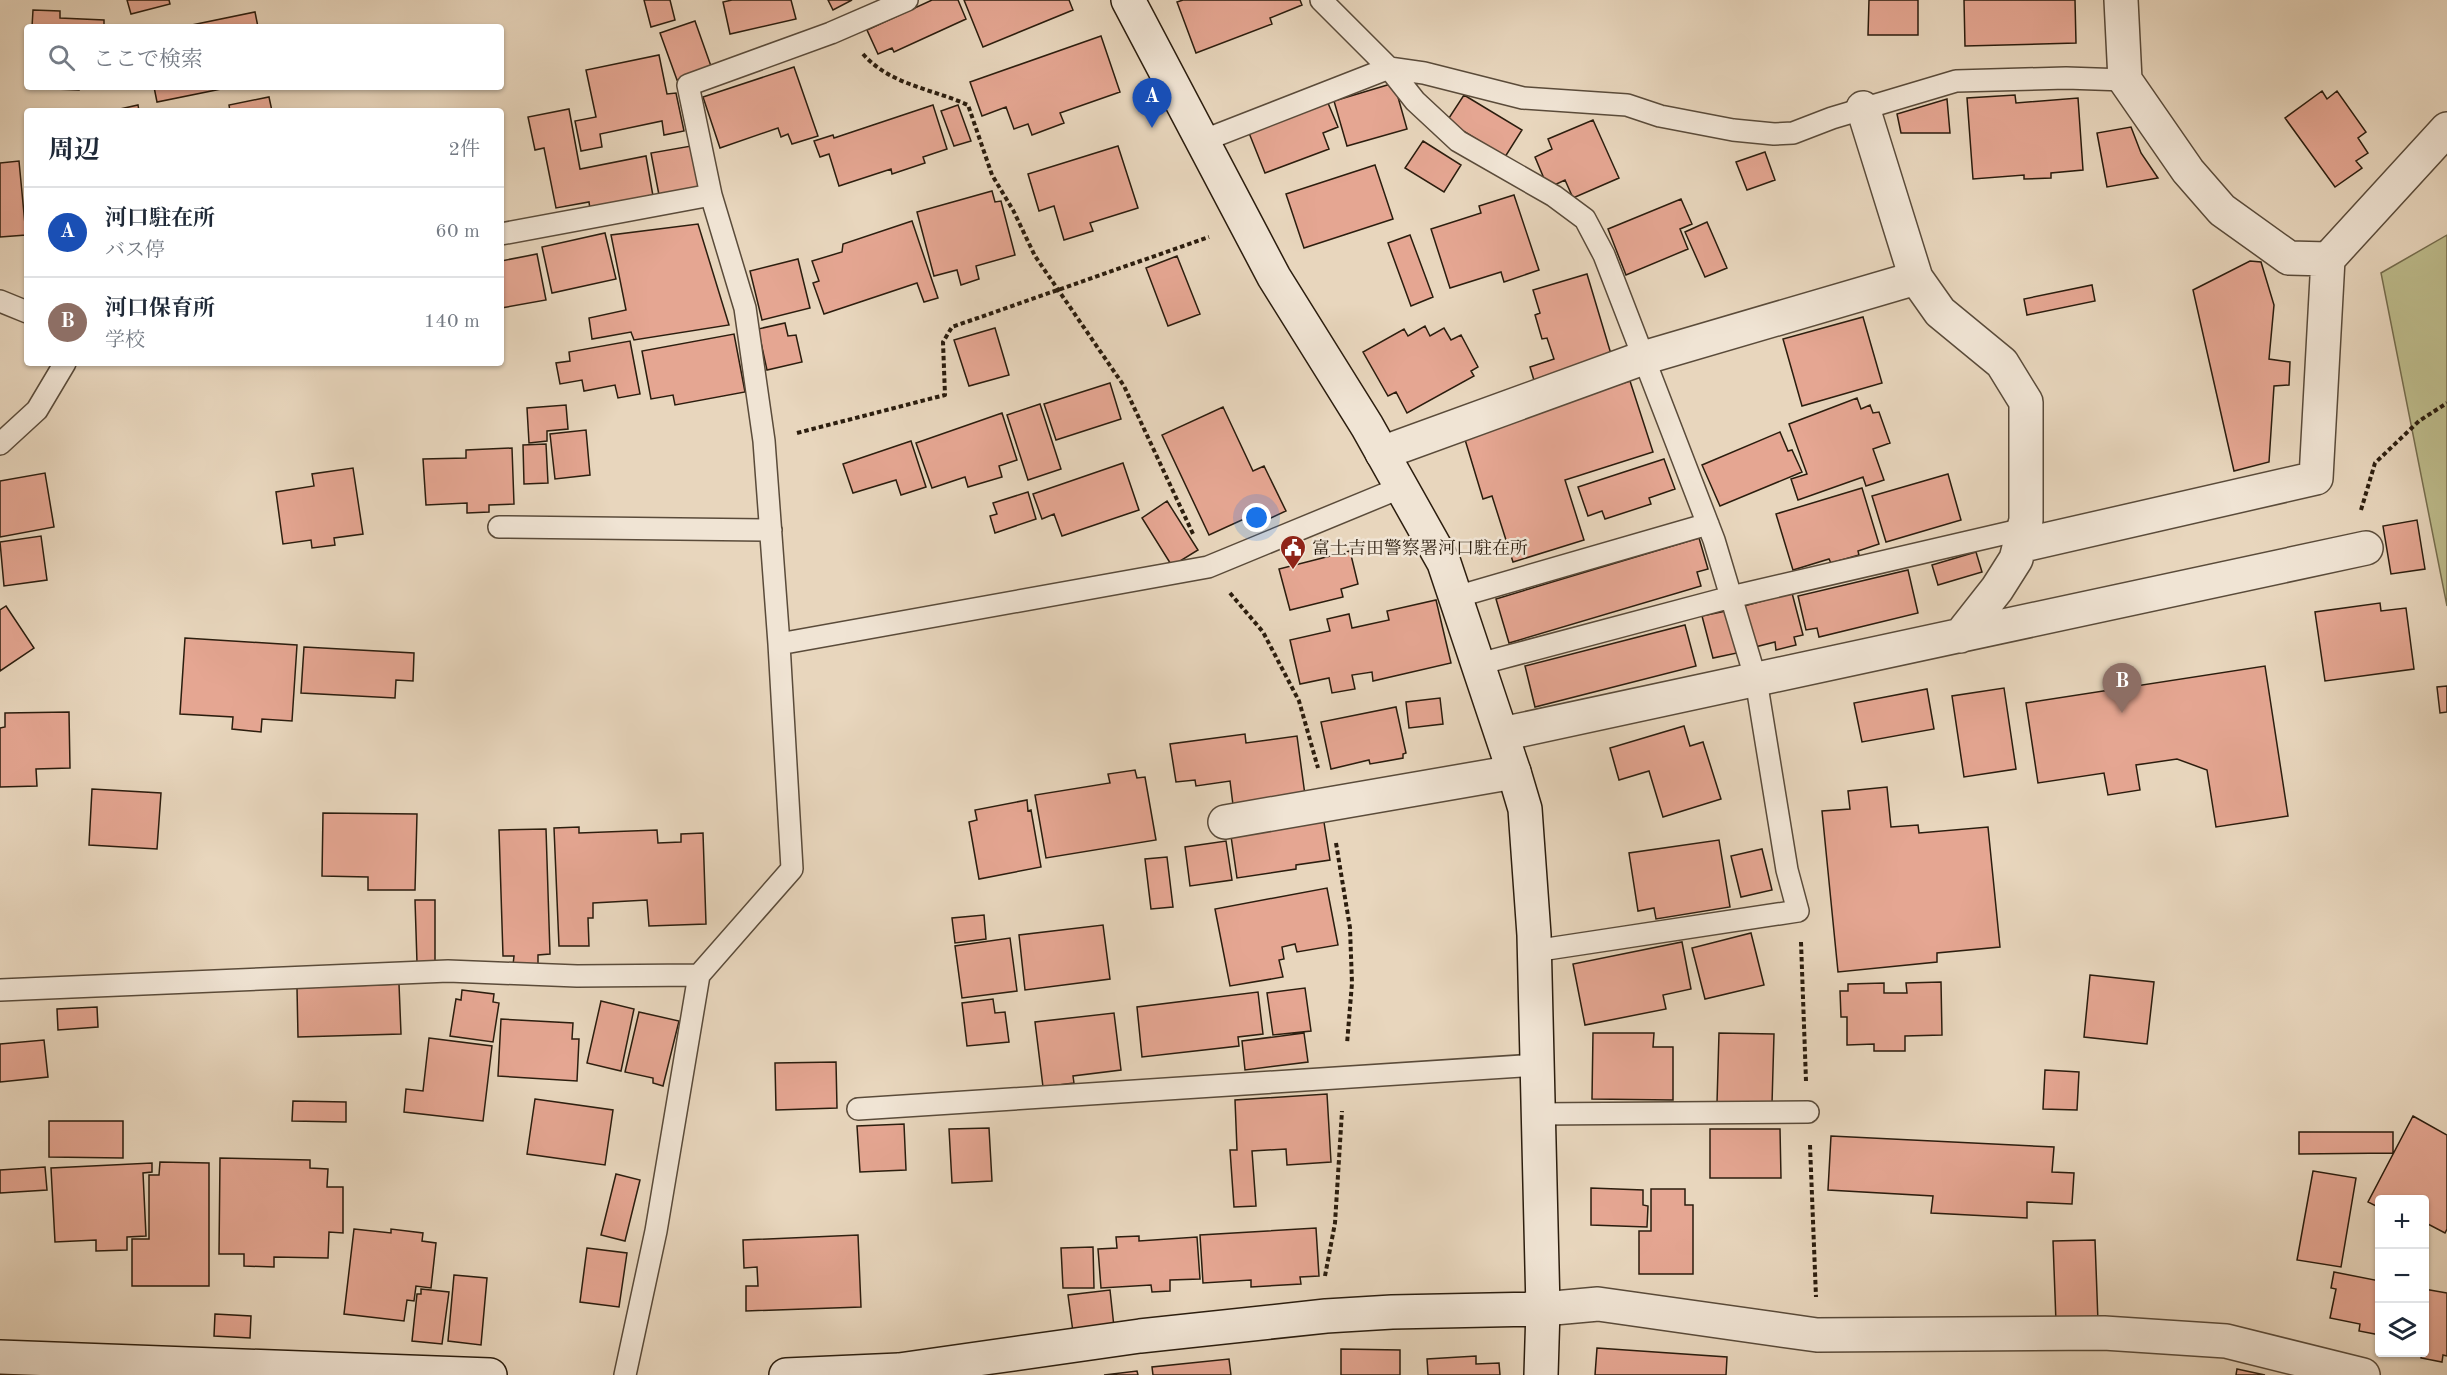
<!DOCTYPE html>
<html lang="ja">
<head>
<meta charset="utf-8">
<style>
  :root { --surface:#fff; --page:#f6f6f7; --text:#1f2937; --muted:#747a83; --line:#e0e1e3; --accent:#8f2418 }
  body { margin:0; font-family:"Old Standard TT","Noto Serif JP",serif; background:var(--page); color:var(--text) }
  .controls { position:absolute; right:18px; bottom:18px; display:grid; overflow:hidden; border-radius:6px; box-shadow:0 2px 4px #0004 }
  .controls button { width:54px; height:54px; display:grid; place-items:center; padding:0; border:0; border-bottom:2px solid var(--line); background:var(--surface); color:var(--text); font:30px sans-serif }
  .you { position:absolute; left:1257px; top:518px; width:21px; height:21px; margin:-15px; border:4px solid #fff; border-radius:50%; background:#1a73e8; box-shadow:0 0 0 9px #1a73e833 }
  .badge { display:grid; place-items:center; width:39px; height:39px; border-radius:50%; background:var(--accent); color:#fff; font-size:20px; font-weight:700 }
  .pin { position:absolute; translate:-50% -50px; filter:drop-shadow(0 2px 3px #0008) }
  .pin::after { content:''; position:absolute; top:32px; width:21px; height:18px; background:inherit; clip-path:polygon(0 0,100% 0,50% 100%) }
  .list { margin:0; padding:0; list-style:none }
  h2 { display:flex; justify-content:space-between; align-items:center; height:78px; margin:0; padding:0 24px; font-size:26px }
  h2 small { font-size:20px; font-weight:400; color:var(--muted) }
  .list li { display:grid; grid-template-columns:39px 1fr auto; gap:18px; align-items:center; box-sizing:border-box; height:90px; padding:0 24px; border-top:2px solid var(--line) }
  .list b { display:block; font-size:22px; white-space:nowrap }
  .list p { margin:0; font-size:20px; white-space:nowrap; color:var(--muted) }
  .list em { font-size:20px; font-style:normal; color:var(--muted) }
  .icon { flex:none; width:33px; height:33px; fill:none; stroke:currentColor; stroke-width:2; stroke-linecap:round; stroke-linejoin:round }
  .map { position:relative; flex:none; width:2447px; height:1375px; overflow:hidden }
  .search { position:absolute; background:var(--surface); box-shadow:0 2px 4px #0004; left:24px; top:24px; width:480px; height:66px; display:flex; align-items:center; gap:15px; box-sizing:border-box; padding:0 21px; border-radius:6px; color:var(--muted); font-size:22px }
  .panel { position:absolute; background:var(--surface); box-shadow:0 2px 4px #0004; left:24px; top:108px; width:480px; height:258px; border-radius:6px }
  .map>svg:first-child { display:block }
  .green { fill:#bdbc8c; stroke:#746c4d; stroke-width:1.5 }
  .building { fill:#e5a692; stroke:#2b1d0e; stroke-width:1.5 }
  .lines { fill:none; stroke-linecap:round; stroke-linejoin:round }
  .lane-casing { stroke:#5a4b3a; stroke-width:24 }
  .street-casing { stroke:#5a4b3a; stroke-width:36 }
  .secondary-casing { stroke:#2b1d0e; stroke-width:36 }
  .path { stroke:#2b1d0e; stroke-width:4; stroke-dasharray:4.5 3; stroke-linecap:butt }
  .lane { stroke:#f0e4d4; stroke-width:21 }
  .street { stroke:#f0e4d4; stroke-width:33 }
  .secondary { stroke:#f0e4d4; stroke-width:33 }
  .labels { text-anchor:middle; stroke-width:5; stroke-linejoin:round; paint-order:stroke }
  .poi-label { font-size:18px; fill:#2b1d0e; stroke:#f0e4d4; text-anchor:start }
</style>
</head>
<body>
<div class="map">
<svg width="2447" height="1375" viewBox="0 0 2447 1375">
  <rect width="100%" height="100%" fill="#e8d6bd"/>
  <filter id="stains"><feTurbulence type="fractalNoise" baseFrequency=".00333" numOctaves="4"/><feColorMatrix values="0 0 0 0 .2 0 0 0 0 .09 0 0 0 0 .02 0 0 0 .5 -.17"/></filter>
  <radialGradient id="worn" r=".72"><stop offset=".6" stop-color="#630" stop-opacity="0"/><stop offset="1" stop-color="#630" stop-opacity=".3"/></radialGradient>
  <path class="green" d="M2447,235V606L2381,273Z"/>
  <path class="building" d="M127,0H169L170,4L131,14Z
    M644,0H670L675,20L651,27Z
    M732,0H791L796,19L730,34L723,2Z
    M828,0H852L833,10Z
    M932,0H958L966,19L894,52L892,48L878,54L867,30Z
    M964,0H1069L1073,10L983,47Z
    M1183,0H1300L1302,5L1270,18L1272,24L1196,53L1177,2Z
    M1869,0H1918V35H1868Z
    M1964,0H2075L2076,43L1965,46Z
    M33,10L60,11V18L104,20V27H32Z
    M255,12L258,27H182Z
    M695,21L712,69L677,80L660,33Z
    M1101,36L1120,92L1060,113L1064,123L1032,135L1028,124L1014,129L1006,107L982,116L970,82Z
    M659,55L667,94L676,93L684,131L664,135L662,121L600,134L602,147L581,151L575,121L596,117L586,70Z
    M794,67L818,136L792,144L788,134L781,137L778,128L720,148L703,97Z
    M1394,83L1407,129L1347,146L1334,101Z
    M55,87H79V90L55,89Z
    M154,87H231L157,102Z
    M2322,91L2327,99L2337,91L2366,132L2358,138L2368,153L2356,161L2362,168L2335,187L2285,118Z
    M1464,95L1522,130L1505,157L1447,121Z
    M2015,95L2016,103L2078,98L2083,170L2051,173V178L2024,179V175L1973,179L1967,98Z
    M269,97L272,111H230L229,105Z
    M1947,99L1950,133H1901L1897,114Z
    M1328,103L1338,127L1323,133L1329,149L1265,173L1249,133Z
    M138,105L139,111H111Z
    M933,105L947,149L923,157L925,163L892,174L891,169L839,186L829,154L820,157L814,141L833,135L834,138Z
    M958,105L971,141L954,146L941,111Z
    M569,109L580,169L646,156L653,196L590,209L589,202L556,208L544,148L535,150L528,117Z
    M1593,120L1619,178L1573,198L1565,180L1548,188L1535,157L1552,149L1548,139Z
    M2131,127L2141,153L2158,178L2107,187L2097,133Z
    M1423,141L1461,165L1444,192L1405,168Z
    M691,146L699,187L659,195L651,153Z
    M1118,146L1138,208L1090,223L1093,231L1064,240L1054,206L1039,211L1028,174Z
    M1765,152L1775,180L1747,190L1736,162Z
    M19,161L26,235L0,237V163Z
    M1375,165L1393,219L1304,248L1286,194Z
    M992,191L995,202L1001,201L1015,255L976,266L979,279L961,285L957,270L934,276L917,212Z
    M1514,195L1539,270L1504,282L1501,272L1450,288L1431,229L1481,213L1479,206Z
    M1681,199L1692,224L1680,229L1688,249L1626,275L1608,229Z
    M912,221L938,298L924,302L917,283L824,314L813,283L819,281L812,261L842,252L843,244Z
    M1707,222L1727,268L1705,277L1685,232Z
    M698,224L729,325L634,340L631,332L592,339L589,318L626,310L611,235Z
    M605,233L616,279L552,293L542,247Z
    M1410,235L1433,297L1411,306L1388,243Z
    M537,254L546,300L501,308V261Z
    M1177,256L1200,314L1168,326L1146,268Z
    M798,259L810,308L762,320L750,271Z
    M2250,261L2261,262L2274,305L2269,359L2290,362L2289,385L2274,386L2269,462L2234,471L2193,290Z
    M1587,274L1614,364L1536,387L1530,367L1554,359L1547,338L1542,339L1535,315L1540,313L1533,290Z
    M2092,285L2095,301L2027,315L2024,299Z
    M1863,317L1882,383L1802,406L1783,339Z
    M785,323L788,336L796,335L802,362L767,370L758,329Z
    M1425,326L1430,336L1444,328L1451,340L1461,335L1478,367L1471,371L1474,376L1407,413L1396,392L1388,396L1363,352L1404,329L1408,336Z
    M995,328L1009,375L969,386L954,340Z
    M734,334L745,392L675,405L673,395L651,399L642,351Z
    M630,341L640,394L618,398L615,385L584,391L582,380L560,384L556,363L570,361L569,352Z
    M1630,381L1653,452L1565,480L1584,540L1513,562L1492,496L1483,499L1463,433Z
    M1110,383L1121,419L1056,440L1044,404Z
    M1857,398L1861,409L1870,405L1873,413L1879,412L1890,443L1873,449L1884,480L1866,486L1863,477L1798,500L1791,479L1807,474L1789,424Z
    M1040,404L1061,469L1028,480L1007,415Z
    M566,405L568,429L547,431V441L529,443L527,408Z
    M1223,407L1253,471L1264,466L1286,511L1249,528L1244,519L1209,535L1162,435Z
    M1002,413L1017,460L999,466L1002,477L968,487L965,477L932,488L916,443Z
    M586,430L590,475L555,479L550,434Z
    M1780,432L1788,451L1792,450L1802,472L1720,506L1702,465Z
    M911,441L926,487L901,495L896,480L853,493L843,464Z
    M546,444L548,483L524,484L523,445Z
    M512,448L514,504L489,505V512L467,513V503L426,505L423,459L466,458V450Z
    M1664,459L1675,489L1649,498L1651,504L1605,519L1602,511L1588,516L1578,487Z
    M1123,463L1139,510L1062,536L1054,514L1042,519L1033,494Z
    M353,468L363,534L334,538L335,545L312,548L311,540L283,544L276,492L314,486L312,474Z
    M45,473L54,527L0,537V481Z
    M1948,474L1961,520L1886,542L1872,496Z
    M1862,488L1879,544L1858,551L1859,555L1831,563L1829,559L1793,570L1776,514Z
    M1028,492L1036,519L995,533L990,516L997,514L993,503Z
    M1167,501L1198,550L1172,566L1142,518Z
    M2417,520L2425,569L2391,574L2383,526Z
    M41,536L47,580L4,586L0,542Z
    M1699,538L1708,569L1697,572L1701,586L1509,643L1496,599Z
    M1350,551L1358,584L1341,589L1343,597L1290,610L1279,569Z
    M1976,552L1982,572L1938,585L1932,565Z
    M1908,570L1918,613L1819,637L1817,628L1806,630L1798,596Z
    M1792,593L1803,635L1794,637L1796,645L1776,650L1775,642L1755,647L1744,606Z
    M1436,600L1451,663L1373,681L1372,672L1352,675L1355,689L1332,693L1329,678L1300,684L1290,640L1330,631L1327,619L1349,614L1352,628L1389,620L1387,611Z
    M2380,603L2381,611L2406,608L2414,669L2325,681L2315,612Z
    M6,606L34,648L0,671V610Z
    M1726,611L1737,653L1713,658L1702,616Z
    M1685,625L1696,666L1535,707L1525,666Z
    M185,638L297,645L292,721L262,719L261,732L232,729L233,717L180,714Z
    M304,647L414,653L413,681L396,680L395,698L301,693Z
    M2265,666L2288,816L2216,827L2207,770L2177,759L2136,765L2140,790L2108,795L2104,773L2038,783L2026,703Z
    M2447,686V712L2440,713L2437,687Z
    M2004,688L2016,769L1964,777L1952,696Z
    M1927,689L1934,729L1862,742L1854,703Z
    M1440,698L1443,724L1409,728L1406,702Z
    M1396,707L1406,753L1403,754V758L1370,764L1369,760L1331,769L1321,722Z
    M69,712L70,768L36,769L37,786L0,787V728L5,727V713Z
    M1684,726L1690,746L1703,742L1721,799L1663,817L1649,771L1619,780L1610,748Z
    M1245,734L1246,743L1297,736L1305,795L1233,805L1230,781L1196,786L1195,780L1176,782L1170,744Z
    M1135,770L1137,778L1145,777L1156,840L1046,858L1035,795L1110,783L1108,774Z
    M1887,787L1891,827L1918,825L1919,833L1988,827L2000,947L1937,953V962L1838,972L1822,811L1850,809L1848,791Z
    M92,789L161,793L157,849L89,845Z
    M1027,800L1028,811L1031,810L1041,867L979,879L969,822L977,820L975,810Z
    M323,813L417,814L415,890H368V877L322,876Z
    M1323,816L1330,860L1296,865V869L1237,878L1230,829Z
    M579,827V833L657,830L658,843L681,842V834L703,833L706,924L649,926L647,900L593,903V918H588L589,946H559L554,828Z
    M546,829L550,954L538,955V965H513L514,956H503L499,830Z
    M1719,840L1730,907L1656,919L1654,908L1638,911L1629,853Z
    M1226,841L1232,880L1190,886L1185,847Z
    M1762,849L1772,890L1741,897L1731,856Z
    M1167,857L1173,907L1151,909L1145,859Z
    M1327,888L1338,945L1297,952L1295,944L1282,947L1284,959L1279,960L1283,977L1230,986L1215,909Z
    M415,900H435V962L417,963Z
    M984,915L986,939L955,943L952,918Z
    M1103,925L1110,979L1025,990L1019,935Z
    M1751,933L1764,985L1705,999L1692,948Z
    M1010,938L1017,991L962,998L955,946Z
    M1682,942L1691,989L1663,995L1666,1009L1585,1025L1573,964Z
    M2090,975L2154,982L2147,1044L2084,1037Z
    M1941,982L1942,1035L1905,1036V1051H1874V1044L1847,1045V1017H1841L1840,991H1848V984L1884,983V993H1907L1906,983Z
    M399,984L401,1034L298,1037L297,988Z
    M1305,988L1311,1031L1273,1035L1267,993Z
    M462,990L494,994L493,1002L499,1003L493,1042L450,1036L456,999L461,1000Z
    M1258,992L1263,1034L1238,1037L1239,1046L1142,1057L1137,1007Z
    M993,999L995,1013L1005,1012L1009,1042L967,1046L962,1003Z
    M601,1001L634,1009L621,1071L587,1063Z
    M97,1007L98,1027L58,1030L57,1009Z
    M639,1012L679,1021L663,1086L653,1083V1078L625,1072Z
    M1114,1013L1121,1070L1073,1076L1074,1083L1043,1087L1035,1022Z
    M501,1019L573,1023L572,1039H579L577,1081L498,1076Z
    M1304,1033L1308,1062L1245,1070L1242,1041Z
    M1593,1033H1654L1653,1047H1673V1100L1592,1099Z
    M1719,1033L1774,1034L1772,1104L1717,1103Z
    M429,1038L492,1046L483,1121L404,1112L406,1089L423,1091Z
    M44,1040L48,1077L0,1082V1044Z
    M836,1062L837,1108L776,1110L775,1063Z
    M2045,1070L2079,1072L2077,1110L2043,1109Z
    M1327,1094L1331,1162L1287,1165L1286,1149L1252,1151L1256,1206L1234,1207L1230,1150H1237L1235,1100Z
    M535,1099L613,1110L605,1165L527,1154Z
    M293,1101L346,1102V1122L292,1121Z
    M2413,1116L2447,1135V1229L2445,1233L2424,1222V1200H2380V1208L2368,1202Z
    M49,1121H123V1158L49,1157Z
    M904,1124L906,1170L860,1172L857,1126Z
    M989,1128L992,1181L952,1183L949,1129Z
    M1710,1129H1780L1781,1178H1710Z
    M2299,1132H2393V1153L2299,1154Z
    M1831,1136L2054,1147L2052,1172L2074,1173L2072,1204L2027,1202V1218L1931,1213L1933,1196L1828,1190Z
    M220,1158L310,1160V1168L328,1169L327,1187H343V1233L329,1232L328,1258L274,1257V1267L244,1266V1254H219Z
    M160,1162L209,1163V1286H132V1239H149V1175H159Z
    M152,1163V1172L143,1173L146,1236L127,1237V1250L96,1251V1240L55,1242L51,1168Z
    M45,1167L47,1190L0,1193V1170Z
    M2313,1171L2356,1178L2341,1267L2297,1260Z
    M616,1174L640,1180L625,1241L601,1235Z
    M1591,1188L1643,1190V1205L1648,1206L1647,1227L1591,1225Z
    M1651,1189H1685V1205H1693V1274H1639V1231H1651Z
    M1316,1228L1319,1276L1300,1277L1301,1284L1251,1287V1280L1203,1283L1200,1235Z
    M354,1229L391,1233V1229L423,1233L422,1241L436,1243L431,1288L416,1286L414,1301L407,1300L404,1321L344,1314Z
    M858,1235L861,1307L746,1311V1286H758L757,1267L744,1268L743,1240Z
    M1139,1236V1241L1197,1237L1200,1279L1170,1280V1291L1152,1292L1151,1285L1101,1288L1098,1249L1117,1248L1116,1237Z
    M2095,1240L2098,1322L2056,1323L2053,1241Z
    M1093,1247L1094,1288H1063L1061,1248Z
    M587,1248L627,1253L619,1307L580,1302Z
    M2334,1272L2380,1281V1335L2359,1331L2360,1324L2330,1318L2336,1289L2331,1288Z
    M454,1275L487,1278L481,1345L448,1341Z
    M421,1289L449,1292L442,1344L412,1341L417,1294H421Z
    M2424,1289L2447,1293V1356L2443,1355L2442,1362L2421,1358L2422,1352H2424Z
    M1110,1290L1114,1327L1073,1332L1068,1295Z
    M215,1314L251,1316L250,1338L214,1336Z
    M1597,1348L1727,1357L1726,1375H1595Z
    M1341,1349L1400,1350V1375H1341Z
    M1476,1356V1364L1499,1363L1500,1375H1428L1427,1359Z
    M1229,1359L1231,1375H1153L1152,1367Z
    M2237,1369L2265,1375H2236Z
    M1137,1371L1138,1375H1104Z"/>
  <g class="lines">
    <defs>
      <path id="lane" d="M1321,0L1389,68L1415,101L1458,141L1554,196L1585,219L1604,255L1714,540L1756,680L1787,870L1798,911L1534,951
        M1202,141L1389,68L1424,73L1523,98L1627,105L1660,116L1733,130L1774,134L1793,133L1832,118L1956,81L2066,78L2125,80
        M501,234L711,195
        M0,301L27,312
        M0,444L37,410L65,363
        M499,527L771,530
        M1456,597L1708,524
        M779,644L1208,567L1402,487
        M1479,664L1731,597L2024,529
        M0,990L448,971L577,976L699,975
        M858,1109L1536,1065
        M1536,1114L1808,1112
        M625,1375L656,1231L699,975L792,869L779,644L764,441L745,308L711,195L688,85L831,33L907,0"/>
      <path id="street" d="M2121,0L2125,80L2188,171L2222,210L2289,258L2328,259
        M1863,108L1916,278L1940,312L2002,363L2026,402V520L2016,559L1997,589L1960,636
        M1382,453L1643,358L1916,278
        M2019,546L2316,478L2328,259L2447,129
        M1502,734L2366,548
        M1225,822L1514,772
        M1543,1309L1598,1304L1817,1335L2104,1333L2226,1341L2363,1375"/>
      <path id="secondary" d="M1128,0L1274,277L1367,426L1444,563L1514,772L1525,809L1534,935L1543,1309L1541,1375
        M0,1357L490,1375
        M786,1375L899,1370L1140,1336L1326,1316L1392,1312L1543,1309"/>
    </defs>
    <use href="#lane" class="lane-casing"/>
    <use href="#street" class="street-casing"/>
    <use href="#secondary" class="secondary-casing"/>
    <path class="path" d="M863,54C890,85 933,89 968,105L992,175L1013,210L1035,256L1124,386L1194,536
      M797,433L945,395L943,342L952,327L1209,237
      M2361,510L2375,463L2419,421L2447,403
      M1230,593L1263,632L1299,701L1318,768
      M1336,843L1350,928L1352,983L1347,1044
      M1801,942L1806,1081
      M1810,1145L1816,1297
      M1325,1276L1335,1223L1342,1111"/>
    <use href="#lane" class="lane"/>
    <use href="#street" class="street"/>
    <use href="#secondary" class="secondary"/>
  </g>
  <defs>
    <symbol id="civic-pin" viewBox="-11 -11 22 30"><path d="M0 17L-7.5 6A9.5 9.5 0 1 1 7.5 6Z" fill="#8f2418" stroke="#f0e4d4"/><path d="M-.6-6.5H3V-4.5H.6V-3L4-1V1h2V6H-6V1h2V-1L-.6-3ZM-1.2 2.5V6h2.4V2.5Z" fill="#fff"/></symbol>
  </defs>
  <g fill-rule="evenodd">
    <use href="#civic-pin" x="1278" y="533" width="30" height="40"/>
  </g>
  <g class="labels">
    <g class="poi-label">
      <text x="1312" y="554">富士吉田警察署河口駐在所</text>
    </g>
  </g>
  <rect width="100%" height="100%" filter="url(#stains)"/>
  <rect width="100%" height="100%" fill="url(#worn)"/>
</svg>
<div class="controls">
<button>+</button>
<button>−</button>
<button><svg class="icon" aria-label="layers" viewBox="0 0 24 24"><path d="M12 4l9 5-9 5-9-5zM3 14l9 5 9-5"/></svg></button>
</div>
<div class="you"></div>
<div class="pin badge" style="left:1152px;top:128px;background:#1a4fb4">A</div>
<div class="pin badge" style="left:2122px;top:713px;background:#8d6e63">B</div>
<div class="search"><svg class="icon" aria-label="search" viewBox="0 0 24 24"><circle cx="10" cy="10" r="6"/><path d="M15 15l6 6"/></svg>ここで検索</div>
<section class="panel">
<h2>周辺<small>2件</small></h2>
<ul class="list">
<li><span class="badge" style="background:#1a4fb4">A</span><div><b>河口駐在所</b><p>バス停</p></div><em>60 m</em></li>
<li><span class="badge" style="background:#8d6e63">B</span><div><b>河口保育所</b><p>学校</p></div><em>140 m</em></li>
</ul>
</section>
</div>
</body>
</html>
